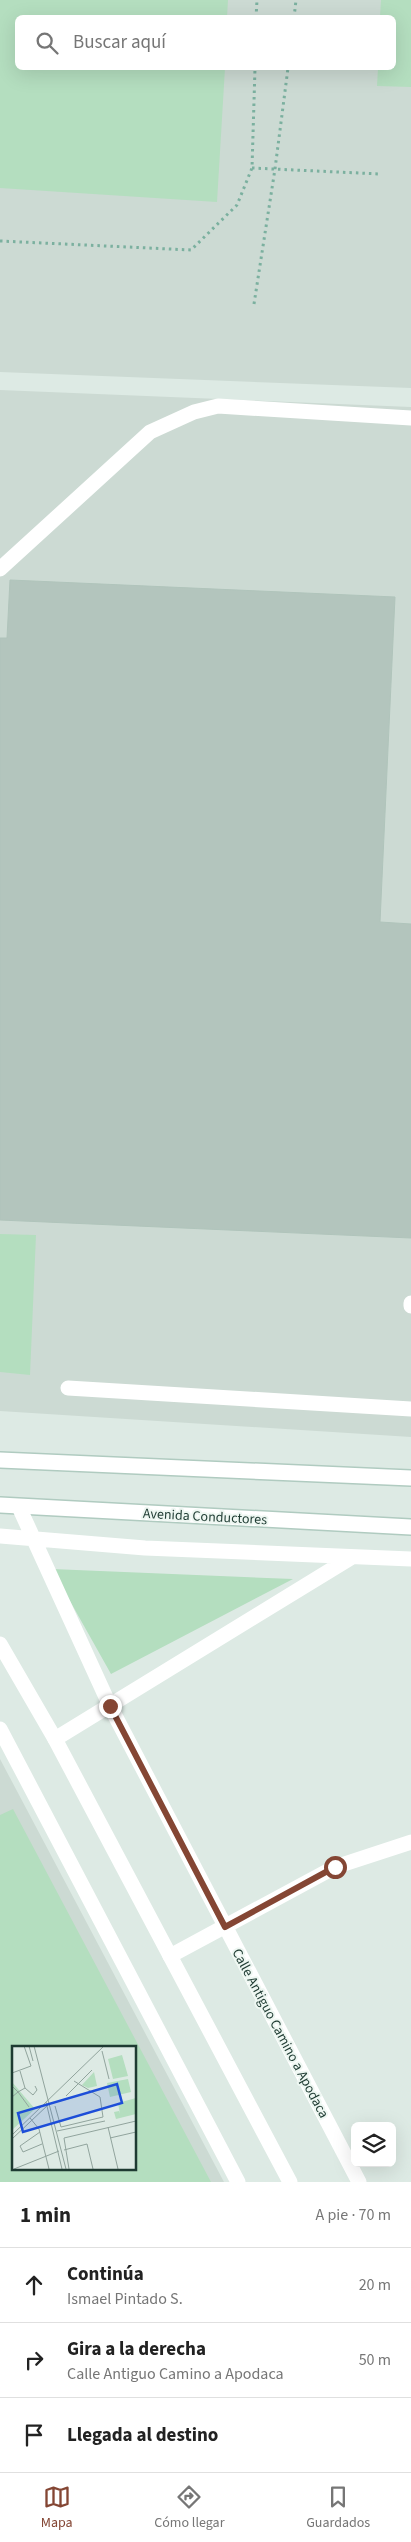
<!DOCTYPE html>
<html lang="es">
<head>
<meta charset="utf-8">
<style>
  :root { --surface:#fff; --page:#f2f2f2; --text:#222; --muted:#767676; --line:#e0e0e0; --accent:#844634 }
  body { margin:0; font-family:"Source Sans 3",sans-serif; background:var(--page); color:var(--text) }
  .controls { position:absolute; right:15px; bottom:15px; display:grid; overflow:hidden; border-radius:8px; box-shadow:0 5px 20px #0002 }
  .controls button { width:45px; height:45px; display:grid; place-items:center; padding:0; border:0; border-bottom:1px solid var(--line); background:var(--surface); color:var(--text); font:25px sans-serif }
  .stop { position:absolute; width:15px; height:15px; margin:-11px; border:4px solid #844634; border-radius:50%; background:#fff }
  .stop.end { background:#844634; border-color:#fff; box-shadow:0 1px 5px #0008 }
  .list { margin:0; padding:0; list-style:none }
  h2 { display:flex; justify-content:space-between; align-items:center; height:65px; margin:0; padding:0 20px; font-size:21px }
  h2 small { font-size:16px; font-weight:400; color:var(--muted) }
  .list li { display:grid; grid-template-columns:32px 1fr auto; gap:15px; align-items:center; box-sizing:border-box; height:75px; padding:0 20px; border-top:1px solid var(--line) }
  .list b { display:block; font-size:19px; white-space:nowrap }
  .list p { margin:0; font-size:16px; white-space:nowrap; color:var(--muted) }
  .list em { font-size:16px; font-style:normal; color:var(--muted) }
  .icon { flex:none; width:28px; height:28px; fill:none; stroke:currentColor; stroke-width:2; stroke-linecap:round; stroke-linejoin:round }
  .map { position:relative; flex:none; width:411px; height:2182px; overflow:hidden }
  .search { position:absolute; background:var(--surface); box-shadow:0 5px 20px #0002; left:15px; right:15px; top:15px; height:55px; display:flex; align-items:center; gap:12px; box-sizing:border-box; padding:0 18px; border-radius:8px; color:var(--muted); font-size:19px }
  .sheet { height:290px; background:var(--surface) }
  nav { display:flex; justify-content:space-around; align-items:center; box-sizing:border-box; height:70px; border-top:1px solid var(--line); background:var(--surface); font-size:14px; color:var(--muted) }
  nav a { display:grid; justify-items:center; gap:2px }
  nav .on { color:var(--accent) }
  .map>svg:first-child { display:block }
  .built { fill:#ccdad3; fill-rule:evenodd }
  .green { fill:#b4debf; fill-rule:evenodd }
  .building { fill:#b3c5bd; stroke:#b0c4bb }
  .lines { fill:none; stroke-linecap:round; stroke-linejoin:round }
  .secondary-casing { stroke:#b0cbc0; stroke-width:18 }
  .path { stroke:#7bb09f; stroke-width:3; stroke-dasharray:2.5 4; stroke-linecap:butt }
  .service { stroke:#fff; stroke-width:15 }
  .minor { stroke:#fff; stroke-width:15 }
  .tertiary { stroke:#fff; stroke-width:15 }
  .secondary { stroke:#fff; stroke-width:15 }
  .route { stroke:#844634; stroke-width:6 }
  .labels { text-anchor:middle; stroke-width:4; stroke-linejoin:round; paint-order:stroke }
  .street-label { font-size:14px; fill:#1e3b32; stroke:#eef7f2 }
  .inset-road { fill:none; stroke:#91a49d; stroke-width:1 }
  .view { fill:#1d4ed8; fill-opacity:0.15; stroke:#1d4ed8; stroke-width:2.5 }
  .inset-edge { fill:none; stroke:#1e3b32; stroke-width:2.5 }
</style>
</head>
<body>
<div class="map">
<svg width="411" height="2182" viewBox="0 0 411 2182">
  <rect width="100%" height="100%" fill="#ddeae4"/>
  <path class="built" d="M0,0H411V388L0,372ZM18,18H394V68H18Z
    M0,390L411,407V1437L0,1411Z
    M0,1759L224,2182H0ZM14,2047H135V2168H14Z"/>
  <path class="green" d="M0,0H228L227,17L18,18V68H225L217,202L0,188Z
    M381,0H411V87L377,86L378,68H394V18L380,17Z
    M0,1234L36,1235L30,1375L0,1372Z
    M52,1569L293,1579L111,1674Z
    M13,1809L211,2182H0V1815ZM14,2047H135V2168H14Z"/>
  <path class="building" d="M10,580L395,597L380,922L411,924V1238L0,1220V638H7Z"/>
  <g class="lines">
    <defs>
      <path id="secondary" d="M0,1460L411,1478
        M0,1505L411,1527"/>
    </defs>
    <use href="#secondary" class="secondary-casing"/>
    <path class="path" d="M256,18L257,0
      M294,18L296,0
      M252,168L380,174
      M0,241L191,250L237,205L252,168L255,68
      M254,304L275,169L288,68"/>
    <path class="service" d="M0,569L150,432L194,412L218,406L411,418
      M411,1303V1306
      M68,1388L411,1409"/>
    <path class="minor" d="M19,1507L110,1706L359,2182
      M0,1536L145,1548L411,1559
      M55,1739L352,1557
      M170,1956L335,1867L411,1842"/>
    <path class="tertiary" d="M0,1644L55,1739L290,2182
      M0,1729L238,2182"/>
    <use href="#secondary" class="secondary"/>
  </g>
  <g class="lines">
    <path class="route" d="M110,1706L225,1927L335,1867"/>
  </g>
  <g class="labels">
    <g class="street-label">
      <text transform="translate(205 1516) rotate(3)" y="5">Avenida Conductores</text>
      <text transform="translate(281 2033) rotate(62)" y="5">Calle Antiguo Camino a Apodaca</text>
    </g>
  </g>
  <g transform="translate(12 2046)">
    <rect width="124" height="124" fill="#ddeae4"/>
    <path d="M110,9L116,30L101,33L96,13ZM82,26L85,40L76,42L70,39ZM116,33L119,46L98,51L95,37ZM0,36L23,63L0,84ZM124,52V68L104,73L102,66L107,65L108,68L106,57Z" fill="#b4debf"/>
    <path class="inset-road" d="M17,0L21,15M22,0L54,123M90,5L97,33M8,25L13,42L21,49L25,44L23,40M0,27L19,20L12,0M0,40L6,46L0,51M13,42L6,46L17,61M54,50L80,24M34,56L50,123M43,60L49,81L91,71L88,51L62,35M18,72L27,83L37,123M96,81L106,123M45,85L93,75M28,86L8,100L11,106L30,98M0,89L92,0M98,92L124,86M0,93L36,59M52,104L75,98L81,123M2,123L47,105M57,123L52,92L124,75"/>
    <path class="view" d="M105,38L110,57L11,86L6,67Z"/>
    <rect width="124" height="124" class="inset-edge"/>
  </g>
</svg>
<div class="controls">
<button><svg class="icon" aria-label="layers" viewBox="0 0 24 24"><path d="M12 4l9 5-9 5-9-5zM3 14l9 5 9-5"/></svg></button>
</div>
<div class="stop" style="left:335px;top:1867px"></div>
<div class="stop end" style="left:110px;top:1706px"></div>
<div class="search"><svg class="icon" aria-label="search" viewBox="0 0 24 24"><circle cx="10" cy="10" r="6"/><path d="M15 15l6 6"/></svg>Buscar aquí</div>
</div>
<section class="sheet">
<h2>1 min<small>A pie · 70 m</small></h2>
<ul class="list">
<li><svg class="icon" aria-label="ahead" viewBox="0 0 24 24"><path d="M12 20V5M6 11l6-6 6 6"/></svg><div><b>Continúa</b><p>Ismael Pintado S.</p></div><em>20 m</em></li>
<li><svg class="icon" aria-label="right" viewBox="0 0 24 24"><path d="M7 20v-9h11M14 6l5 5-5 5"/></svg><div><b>Gira a la derecha</b><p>Calle Antiguo Camino a Apodaca</p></div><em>50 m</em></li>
<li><svg class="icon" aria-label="arrive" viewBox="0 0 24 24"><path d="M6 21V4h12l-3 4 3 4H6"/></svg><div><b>Llegada al destino</b></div></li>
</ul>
</section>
<nav>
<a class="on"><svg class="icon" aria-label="map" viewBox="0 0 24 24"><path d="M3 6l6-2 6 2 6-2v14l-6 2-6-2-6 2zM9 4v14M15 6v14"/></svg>Mapa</a>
<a><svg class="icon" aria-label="directions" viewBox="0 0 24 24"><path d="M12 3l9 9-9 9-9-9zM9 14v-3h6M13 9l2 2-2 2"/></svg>Cómo llegar</a>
<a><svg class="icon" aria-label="saved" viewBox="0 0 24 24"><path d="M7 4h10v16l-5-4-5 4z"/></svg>Guardados</a>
</nav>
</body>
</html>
